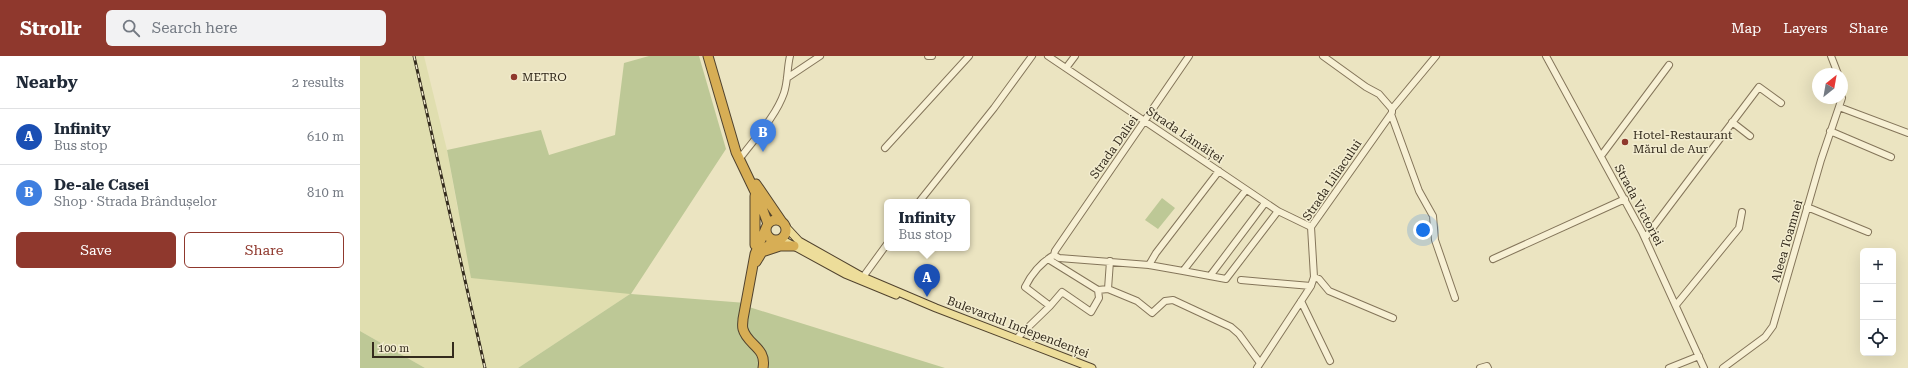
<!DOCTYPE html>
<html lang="en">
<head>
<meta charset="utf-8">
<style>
  :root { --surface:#fff; --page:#f2f2f3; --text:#1f2937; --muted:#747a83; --line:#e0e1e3; --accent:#8f382d }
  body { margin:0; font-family:"Roboto Serif",serif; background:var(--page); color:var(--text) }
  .controls { position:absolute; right:12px; bottom:12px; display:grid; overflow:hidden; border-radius:6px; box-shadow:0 4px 16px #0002 }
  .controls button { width:36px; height:36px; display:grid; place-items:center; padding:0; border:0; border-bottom:1px solid var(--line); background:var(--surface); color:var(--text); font:20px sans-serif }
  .compass { position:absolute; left:1452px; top:12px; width:36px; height:36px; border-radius:50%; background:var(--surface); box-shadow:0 4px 16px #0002; rotate:31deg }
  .scale { position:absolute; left:12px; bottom:10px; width:82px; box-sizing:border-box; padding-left:4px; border:2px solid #342b1d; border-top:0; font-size:11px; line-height:14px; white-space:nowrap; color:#342b1d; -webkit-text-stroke:3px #f3edd0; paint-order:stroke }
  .you { position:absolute; left:1063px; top:174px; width:14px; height:14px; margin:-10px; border:3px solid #fff; border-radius:50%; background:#1a73e8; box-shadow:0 0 0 6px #1a73e833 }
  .badge { display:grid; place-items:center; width:26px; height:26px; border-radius:50%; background:var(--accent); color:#fff; font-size:13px; font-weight:700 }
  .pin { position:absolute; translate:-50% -33px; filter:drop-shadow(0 1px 2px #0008) }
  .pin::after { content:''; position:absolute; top:21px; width:14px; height:12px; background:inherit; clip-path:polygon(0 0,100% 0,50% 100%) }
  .popup { position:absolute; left:524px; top:143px; width:86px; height:52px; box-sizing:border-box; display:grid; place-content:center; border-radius:6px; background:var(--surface); filter:drop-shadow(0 1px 3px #0005); font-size:13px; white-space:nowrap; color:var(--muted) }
  .popup b { font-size:15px; color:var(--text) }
  .popup::after { content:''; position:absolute; left:50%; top:100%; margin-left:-8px; border:8px solid transparent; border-top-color:var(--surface) }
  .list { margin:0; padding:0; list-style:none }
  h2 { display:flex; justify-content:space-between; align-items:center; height:52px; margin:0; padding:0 16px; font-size:17px }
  h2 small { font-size:13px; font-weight:400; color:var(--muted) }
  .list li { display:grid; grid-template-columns:26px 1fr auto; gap:12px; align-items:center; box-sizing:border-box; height:56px; padding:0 16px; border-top:1px solid var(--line) }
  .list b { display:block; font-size:15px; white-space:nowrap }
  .list p { margin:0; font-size:13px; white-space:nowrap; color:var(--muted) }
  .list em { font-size:13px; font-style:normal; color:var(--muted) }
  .actions { display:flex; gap:8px; padding:12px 16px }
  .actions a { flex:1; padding:9px 0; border:1px solid var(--accent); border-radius:6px; text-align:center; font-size:14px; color:var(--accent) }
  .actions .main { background:var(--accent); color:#fff }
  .icon { flex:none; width:22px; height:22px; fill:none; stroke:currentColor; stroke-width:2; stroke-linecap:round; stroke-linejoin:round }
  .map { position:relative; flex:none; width:1548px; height:312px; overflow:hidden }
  header { display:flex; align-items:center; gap:24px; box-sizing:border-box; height:56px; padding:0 20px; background:var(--accent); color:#fff }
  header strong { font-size:19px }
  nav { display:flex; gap:22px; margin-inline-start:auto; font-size:14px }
  .search { width:280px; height:36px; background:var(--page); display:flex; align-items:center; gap:10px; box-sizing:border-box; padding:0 14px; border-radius:6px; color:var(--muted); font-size:15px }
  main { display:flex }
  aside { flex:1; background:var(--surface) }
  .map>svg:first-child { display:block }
  .farmland { fill:#e0deaf }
  .green { fill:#bdc896 }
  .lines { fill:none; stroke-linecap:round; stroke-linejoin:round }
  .minor-casing { stroke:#84755a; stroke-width:8 }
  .major-casing { stroke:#51432e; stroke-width:9 }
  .highway-casing { stroke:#51432e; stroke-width:11 }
  .minor { stroke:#f7f0d4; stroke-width:6 }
  .major { stroke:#eddd9a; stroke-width:7 }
  .highway { stroke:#d7ae55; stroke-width:9 }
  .rail-casing { stroke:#342b1d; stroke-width:3 }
  .rail { stroke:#f3edd0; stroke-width:1.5; stroke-dasharray:4.5; stroke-linecap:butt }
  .poi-dot { fill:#8f382d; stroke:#f3edd0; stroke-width:1.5 }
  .labels { text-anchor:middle; stroke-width:3; stroke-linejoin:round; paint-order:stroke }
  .poi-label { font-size:12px; fill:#342b1d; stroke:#f3edd0; text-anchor:start }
  .street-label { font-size:12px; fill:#342b1d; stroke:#f3edd0 }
</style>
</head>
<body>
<header>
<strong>Strollr</strong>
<div class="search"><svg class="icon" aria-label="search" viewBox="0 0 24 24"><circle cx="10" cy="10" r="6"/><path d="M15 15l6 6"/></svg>Search here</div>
<nav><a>Map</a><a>Layers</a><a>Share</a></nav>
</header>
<main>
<aside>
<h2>Nearby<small>2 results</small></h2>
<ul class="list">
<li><span class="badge" style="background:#1a4fb4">A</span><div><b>Infinity</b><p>Bus stop</p></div><em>610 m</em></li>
<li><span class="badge" style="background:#3f7fe0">B</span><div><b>De-ale Casei</b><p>Shop · Strada Brândușelor</p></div><em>810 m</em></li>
</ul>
<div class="actions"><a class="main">Save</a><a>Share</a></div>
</aside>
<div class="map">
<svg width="1548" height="312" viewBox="0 0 1548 312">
  <rect width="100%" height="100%" fill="#ebe4c1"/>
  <path class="farmland" d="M0,0H64L87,94L98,155L270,238L158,312H65L0,275Z"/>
  <path class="green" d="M289,0H339L366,93L271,238L386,247L389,251L585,312H158L270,238L111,222L87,94L181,74L189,99L255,79L264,7Z
    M802,142L815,152L798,173L785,164Z
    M0,275L65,312H0Z"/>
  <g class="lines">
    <defs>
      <path id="minor" d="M568,0H572
        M688,0L918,155L951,171
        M829,0L695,195L694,199L699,202L789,209L823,215L886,134
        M963,0L1006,31L1019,38L1032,53
        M1186,0L1282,176L1344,312
        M1471,0L1478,18
        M706,12L715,0
        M427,22L460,0
        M1479,51L1548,77
        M1032,56V53L1076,0
        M1372,66L1390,80
        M1470,75L1531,101
        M525,92L609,0
        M1241,100L1309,9
        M381,101C396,81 416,60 424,37C428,25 427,12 430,0
        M559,146L634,52L672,0
        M1447,151L1508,176
        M1285,182L1399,31L1421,47
        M688,203L738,234
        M1133,203L1265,143
        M750,205L748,233L777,245L792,257L805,245L813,244L871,271L879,278L900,307
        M789,209L796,197L859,115
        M823,215L866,223L918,155
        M850,220L905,147
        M503,221L527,188
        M954,221L959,223L969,235L1033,262
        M881,224L951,230
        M941,245L970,305
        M1316,249L1379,172L1382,156
        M690,250L665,231C672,217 680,207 694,199
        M656,283L690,250L702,236L731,256L739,242L738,234L748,233
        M897,312L951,230L954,221L951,171L1031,58L1059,135L1073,160L1075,184L1095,242
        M1120,312L1127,310L1128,312
        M1309,312L1339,300
        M1363,312L1405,281L1413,270L1461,104L1482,42"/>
      <path id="major" d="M426,171L439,185L503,221L576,252L732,312
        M421,183L485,218L536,239"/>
      <path id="highway" d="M348,0L376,96L400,146L408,168
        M396,128L422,166
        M395,140V189
        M406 174a10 10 0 1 1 20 0a10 10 0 1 1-20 0Z
        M405,195L420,190H434
        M396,206L402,196L414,184
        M403,312C407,291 387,289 383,273C382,270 383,266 383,263L395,198L406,172"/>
    </defs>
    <use href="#minor" class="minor-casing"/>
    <use href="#major" class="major-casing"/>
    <use href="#highway" class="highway-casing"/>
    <use href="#minor" class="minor"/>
    <use href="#major" class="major"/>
    <use href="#highway" class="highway"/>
    <defs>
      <path id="rail" d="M54,0L125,312"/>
    </defs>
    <use href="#rail" class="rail-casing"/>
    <use href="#rail" class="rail"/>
  </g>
  <g class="poi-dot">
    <circle cx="154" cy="21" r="4"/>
    <circle cx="1265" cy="86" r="4"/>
  </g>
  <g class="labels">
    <g class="poi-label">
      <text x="162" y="25">METRO</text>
      <text x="1273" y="83">Hotel-Restaurant<tspan x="1273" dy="14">Mărul de Aur</tspan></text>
    </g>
    <g class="street-label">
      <text transform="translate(825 79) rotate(34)" y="4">Strada Lămâiței</text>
      <text transform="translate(754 91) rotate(-55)" y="4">Strada Daliei</text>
      <text transform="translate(972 124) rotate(-56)" y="4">Strada Liliacului</text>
      <text transform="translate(1279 149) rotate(62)" y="4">Strada Victoriei</text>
      <text transform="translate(1427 185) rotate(-74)" y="4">Aleea Toamnei</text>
      <text transform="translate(658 271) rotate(21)" y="4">Bulevardul Independenței</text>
    </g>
  </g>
</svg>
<div class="controls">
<button>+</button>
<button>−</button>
<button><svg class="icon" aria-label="locate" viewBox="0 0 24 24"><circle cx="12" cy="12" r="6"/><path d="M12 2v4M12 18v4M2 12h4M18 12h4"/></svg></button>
</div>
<svg class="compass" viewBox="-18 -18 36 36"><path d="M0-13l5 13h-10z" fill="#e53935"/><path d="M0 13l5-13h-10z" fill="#747a83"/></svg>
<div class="scale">100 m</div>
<div class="you"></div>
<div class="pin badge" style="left:567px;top:241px;background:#1a4fb4">A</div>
<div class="popup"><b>Infinity</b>Bus stop</div>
<div class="pin badge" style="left:403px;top:96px;background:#3f7fe0">B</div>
</div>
</main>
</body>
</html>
